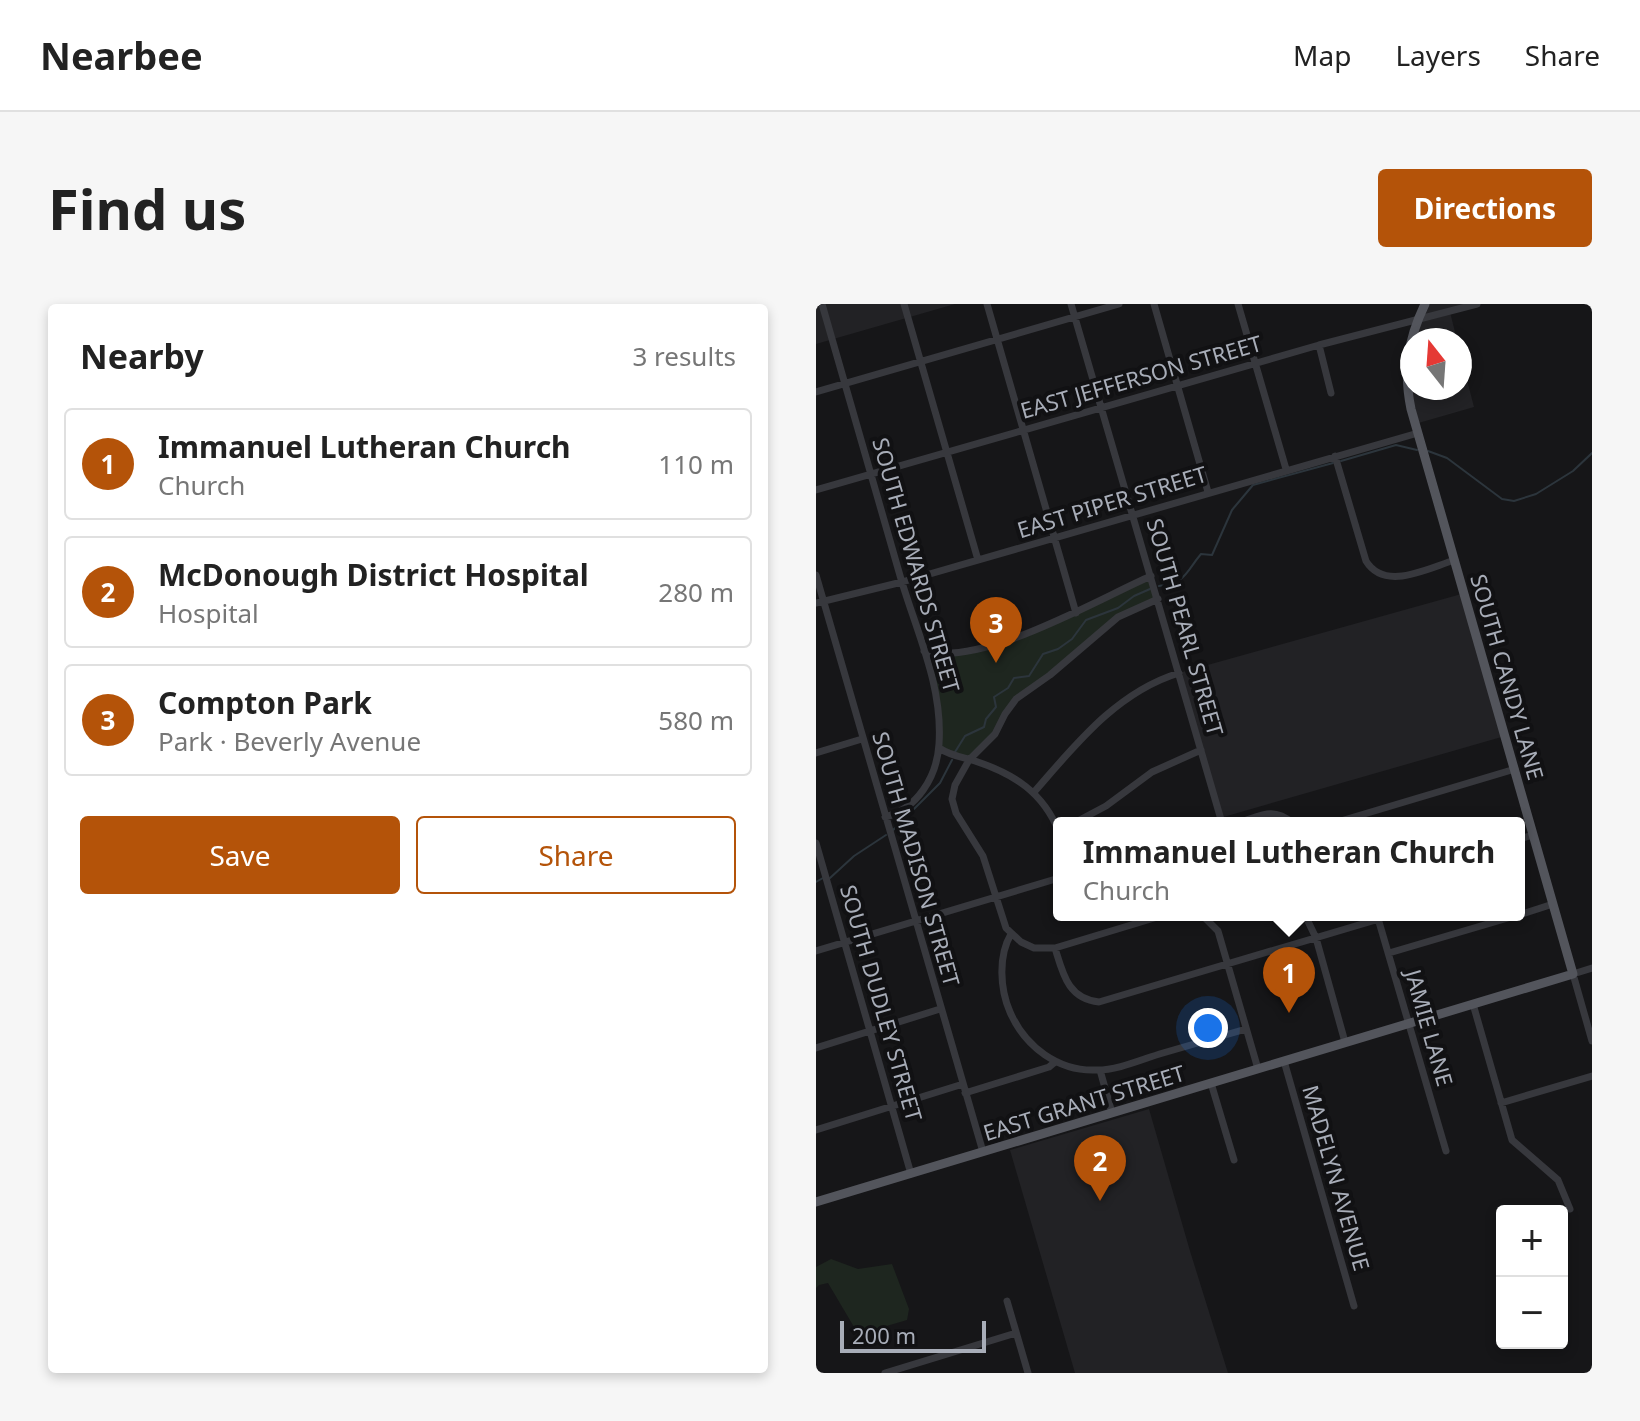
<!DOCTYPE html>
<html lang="en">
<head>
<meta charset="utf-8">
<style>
  :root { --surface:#fff; --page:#f6f6f6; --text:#222; --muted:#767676; --line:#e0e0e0; --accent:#b45309 }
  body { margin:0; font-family:"Noto Sans",sans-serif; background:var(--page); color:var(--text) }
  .controls { position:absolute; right:24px; bottom:24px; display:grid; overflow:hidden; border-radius:8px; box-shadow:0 4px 12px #0003 }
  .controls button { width:72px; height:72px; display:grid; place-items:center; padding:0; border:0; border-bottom:2px solid var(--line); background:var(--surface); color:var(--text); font:40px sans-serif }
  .compass { position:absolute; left:584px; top:24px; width:72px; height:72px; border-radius:50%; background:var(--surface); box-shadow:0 4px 12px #0003; rotate:343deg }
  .scale { position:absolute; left:24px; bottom:20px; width:146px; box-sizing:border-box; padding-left:8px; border:4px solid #a8adb8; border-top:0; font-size:22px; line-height:28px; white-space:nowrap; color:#a8adb8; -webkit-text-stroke:6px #111113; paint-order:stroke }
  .you { position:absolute; left:392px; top:724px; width:28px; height:28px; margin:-20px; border:6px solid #fff; border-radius:50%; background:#1a73e8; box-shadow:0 0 0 12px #1a73e833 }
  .badge { display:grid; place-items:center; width:52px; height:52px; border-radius:50%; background:var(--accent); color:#fff; font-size:26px; font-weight:700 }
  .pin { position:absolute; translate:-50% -66px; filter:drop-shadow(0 2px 4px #0008) }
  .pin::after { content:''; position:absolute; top:42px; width:28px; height:24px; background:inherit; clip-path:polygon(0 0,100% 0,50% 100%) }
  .popup { position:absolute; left:237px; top:513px; width:472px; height:104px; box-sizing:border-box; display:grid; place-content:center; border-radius:8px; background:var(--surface); filter:drop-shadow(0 2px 6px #0005); font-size:26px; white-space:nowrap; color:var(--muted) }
  .popup b { font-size:30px; color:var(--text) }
  .popup::after { content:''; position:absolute; left:50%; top:100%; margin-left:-16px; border:16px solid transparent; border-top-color:var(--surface) }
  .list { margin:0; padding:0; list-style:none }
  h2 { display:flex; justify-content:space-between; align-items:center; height:104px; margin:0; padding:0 32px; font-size:34px }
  h2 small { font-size:26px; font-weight:400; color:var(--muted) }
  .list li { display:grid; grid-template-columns:52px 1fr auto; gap:24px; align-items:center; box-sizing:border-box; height:112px; margin:0 16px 16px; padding:0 16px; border:2px solid var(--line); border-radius:8px }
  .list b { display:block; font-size:30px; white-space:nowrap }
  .list p { margin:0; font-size:26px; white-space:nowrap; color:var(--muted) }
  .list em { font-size:26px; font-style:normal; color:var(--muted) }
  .actions { display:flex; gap:16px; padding:24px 32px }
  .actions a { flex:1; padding:18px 0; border:2px solid var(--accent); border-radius:8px; text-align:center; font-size:28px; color:var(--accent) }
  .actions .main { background:var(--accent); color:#fff }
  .map { position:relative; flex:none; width:776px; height:1069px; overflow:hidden; border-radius:8px }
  header { display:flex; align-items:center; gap:48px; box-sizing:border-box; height:112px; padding:0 40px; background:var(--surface); border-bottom:2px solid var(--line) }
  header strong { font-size:38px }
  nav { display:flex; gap:44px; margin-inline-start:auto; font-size:28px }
  .intro { display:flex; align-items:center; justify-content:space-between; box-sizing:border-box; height:192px; padding:0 48px }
  h1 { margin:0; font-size:56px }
  .button { padding:20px 36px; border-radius:8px; background:var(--accent); color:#fff; font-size:28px; font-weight:700 }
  main { display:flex; gap:48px; padding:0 48px }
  aside { flex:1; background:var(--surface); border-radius:8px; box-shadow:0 4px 12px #0003 }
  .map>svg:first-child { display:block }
  .built { fill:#222225 }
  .green { fill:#1e261f }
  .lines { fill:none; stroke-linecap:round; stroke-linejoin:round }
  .stream { stroke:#2c353c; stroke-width:2 }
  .minor { stroke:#37383d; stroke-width:7 }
  .major { stroke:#53555c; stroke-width:9 }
  .labels { text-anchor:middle; stroke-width:8; stroke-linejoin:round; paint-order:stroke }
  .street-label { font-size:22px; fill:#a8adb8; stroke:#111113 }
</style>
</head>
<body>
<header>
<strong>Nearbee</strong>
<nav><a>Map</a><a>Layers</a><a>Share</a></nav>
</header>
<div class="intro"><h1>Find us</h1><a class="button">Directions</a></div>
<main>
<aside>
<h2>Nearby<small>3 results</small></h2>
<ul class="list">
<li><span class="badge">1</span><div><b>Immanuel Lutheran Church</b><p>Church</p></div><em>110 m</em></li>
<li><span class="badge">2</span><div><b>McDonough District Hospital</b><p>Hospital</p></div><em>280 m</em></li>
<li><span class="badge">3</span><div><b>Compton Park</b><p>Park · Beverly Avenue</p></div><em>580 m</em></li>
</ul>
<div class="actions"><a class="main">Save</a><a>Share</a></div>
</aside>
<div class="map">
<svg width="776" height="1069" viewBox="0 0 776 1069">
  <rect width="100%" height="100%" fill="#161618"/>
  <path class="built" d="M0,0H139L0,40Z
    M609,0H661L634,8L641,36H596V84H644V49L658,103L599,120L591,80L592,50L598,25Z
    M649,289L689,432L404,514L363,369Z
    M333,805L374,947L412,1069H259L194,846Z"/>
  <path class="green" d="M335,272L342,295L318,304L200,395L184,422L153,456L123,444L124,423L108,347L127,351L215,328Z
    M15,955L42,965L76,960L93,1005L91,1016L50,1028H41L12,979L3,981L0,984V963Z"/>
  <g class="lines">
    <path class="stream" d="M612,147L631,154L686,195L698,197L720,190L757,167L776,149
      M525,157L580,141L601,146
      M343,282C371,278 369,269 385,250L396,251L416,206L437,181L517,159
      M139,448L149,432L168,423L170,415L180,403L178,393L192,384L198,374L213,372L227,350L242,345L256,335L270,316L302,304L318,292L334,285
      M77,526L124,479L136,456
      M14,574L38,552L70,531
      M0,578L7,574"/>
    <path class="minor" d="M6,0C32,92 58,184 85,275C101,329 127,382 123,440C121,473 101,505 69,513
      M88,0L162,256
      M171,0L260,309
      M255,0L406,519
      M338,0L392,188
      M422,0L470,165
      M503,41L515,89
      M0,88L303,0
      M519,152L550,257C569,288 612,264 639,256
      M0,186L503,41L661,0
      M0,271L167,848
      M342,295L302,313L234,371L200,395L189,410L179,430L153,456L139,481L136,495L140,509L167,552L190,624L205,638L218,644H239L348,611
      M0,299L86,278L602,129
      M108,347C167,363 280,296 335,272
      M123,444C135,452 146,453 159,457C198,470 227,488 243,528
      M0,449L46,435
      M219,487C260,440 301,388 363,369
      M258,519L290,502L336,468L385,446
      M422,519C445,512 456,502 477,519
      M518,519L699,465
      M703,535L717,531
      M0,539L95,870
      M386,611L402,627L442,765
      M489,611L500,634L529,738
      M561,611L630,847
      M703,611L737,600
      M195,630C182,652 184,685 194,708C209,743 243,768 281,766C303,766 326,755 347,749C375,741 403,733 430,725
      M239,644C247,670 252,695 283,698L563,615
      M0,647L243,574
      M573,649L702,611
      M776,664L757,670L776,737
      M657,700L696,836L742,876L754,905
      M0,744L124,705
      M468,757L538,1002
      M284,766L296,809
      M395,779L418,856
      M149,789L233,763L239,758
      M685,799L776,772
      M0,826L147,780
      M191,997L212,1069
      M69,1069L200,1029"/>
    <path class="major" d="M0,898L757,670L595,105C587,67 592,35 609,0"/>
  </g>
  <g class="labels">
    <g class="street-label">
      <text transform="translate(325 73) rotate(-16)" y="8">EAST JEFFERSON STREET</text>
      <text transform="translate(296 198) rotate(-17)" y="8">EAST PIPER STREET</text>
      <text transform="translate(100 261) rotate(74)" y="8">SOUTH EDWARDS STREET</text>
      <text transform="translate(369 323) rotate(74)" y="8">SOUTH PEARL STREET</text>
      <text transform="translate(691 373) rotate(74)" y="8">SOUTH CANDY LANE</text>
      <text transform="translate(100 555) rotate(74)" y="8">SOUTH MADISON STREET</text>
      <text transform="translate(65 699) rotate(74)" y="8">SOUTH DUDLEY STREET</text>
      <text transform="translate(613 724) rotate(74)" y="8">JAMIE LANE</text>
      <text transform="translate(268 799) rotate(-17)" y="8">EAST GRANT STREET</text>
      <text transform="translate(520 874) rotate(74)" y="8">MADELYN AVENUE</text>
    </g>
  </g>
</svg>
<div class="controls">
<button>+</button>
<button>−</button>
</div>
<svg class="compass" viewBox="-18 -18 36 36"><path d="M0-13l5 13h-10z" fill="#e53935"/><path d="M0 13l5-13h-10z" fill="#767676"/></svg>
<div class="scale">200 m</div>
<div class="you"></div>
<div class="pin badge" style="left:473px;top:709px">1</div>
<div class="popup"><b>Immanuel Lutheran Church</b>Church</div>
<div class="pin badge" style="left:284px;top:897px">2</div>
<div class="pin badge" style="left:180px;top:359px">3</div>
</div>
</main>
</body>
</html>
